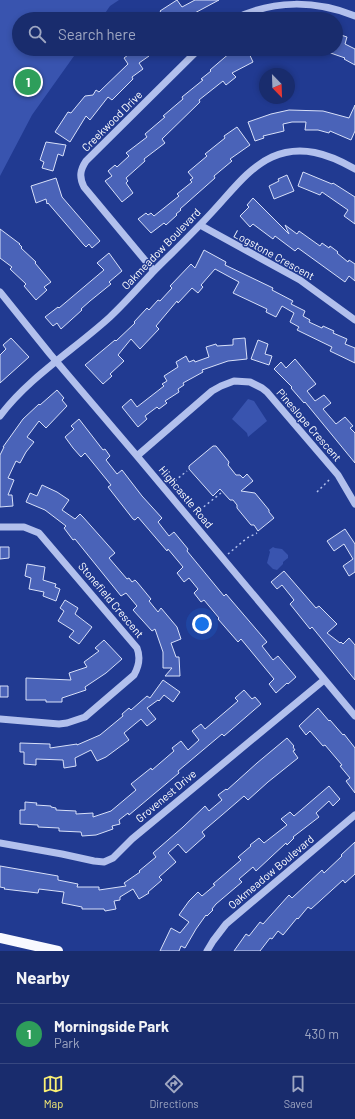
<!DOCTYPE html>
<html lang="en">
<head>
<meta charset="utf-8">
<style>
  :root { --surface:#192c6d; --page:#263875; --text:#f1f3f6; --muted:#9fa7c2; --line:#374880; --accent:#f9ef74 }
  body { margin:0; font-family:Barlow,sans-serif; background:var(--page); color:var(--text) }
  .compass { position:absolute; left:259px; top:68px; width:36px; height:36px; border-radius:50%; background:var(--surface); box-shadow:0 2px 6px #0003; rotate:157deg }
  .you { position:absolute; left:202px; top:624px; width:14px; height:14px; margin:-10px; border:3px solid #fff; border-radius:50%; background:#1a73e8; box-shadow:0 0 0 6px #1a73e833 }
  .badge { display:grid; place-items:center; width:26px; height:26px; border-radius:50%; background:var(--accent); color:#fff; font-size:13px; font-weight:700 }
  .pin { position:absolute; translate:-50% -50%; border:2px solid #fff; box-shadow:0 1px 4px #0006 }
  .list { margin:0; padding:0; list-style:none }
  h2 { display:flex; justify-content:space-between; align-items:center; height:52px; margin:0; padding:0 16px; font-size:17px }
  h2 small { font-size:13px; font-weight:400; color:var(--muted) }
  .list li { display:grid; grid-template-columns:26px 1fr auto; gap:12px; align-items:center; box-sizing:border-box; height:60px; padding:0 16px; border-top:1px solid var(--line) }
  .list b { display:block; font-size:15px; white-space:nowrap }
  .list p { margin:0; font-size:13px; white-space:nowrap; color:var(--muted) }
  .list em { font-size:13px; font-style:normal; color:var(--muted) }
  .icon { flex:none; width:22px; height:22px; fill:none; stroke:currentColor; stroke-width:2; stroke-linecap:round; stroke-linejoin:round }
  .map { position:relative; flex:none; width:355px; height:951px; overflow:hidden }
  .search { position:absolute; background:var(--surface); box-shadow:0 2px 6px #0003; left:12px; right:12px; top:12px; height:44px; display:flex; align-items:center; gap:10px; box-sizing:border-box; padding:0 14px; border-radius:22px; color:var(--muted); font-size:15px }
  .sheet { height:112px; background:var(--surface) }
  nav { display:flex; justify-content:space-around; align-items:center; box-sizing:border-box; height:56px; border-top:1px solid var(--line); background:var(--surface); font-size:11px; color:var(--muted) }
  nav a { display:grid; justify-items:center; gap:2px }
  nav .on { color:var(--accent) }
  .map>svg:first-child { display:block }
  .green { fill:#3954af }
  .building { fill:#4a63b8; stroke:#d8e0f9 }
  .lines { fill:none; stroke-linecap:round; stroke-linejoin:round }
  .path { stroke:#b2c0ed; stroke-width:1.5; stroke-dasharray:2 3; stroke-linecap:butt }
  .minor { stroke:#b2c0ed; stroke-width:7 }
  .major { stroke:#f8f9ff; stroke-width:10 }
  .labels { text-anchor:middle; stroke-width:3; stroke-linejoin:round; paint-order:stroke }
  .street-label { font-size:11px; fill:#fff; stroke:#213a91 }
</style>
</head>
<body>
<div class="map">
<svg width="355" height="951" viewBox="0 0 355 951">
  <rect width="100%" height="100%" fill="#213a91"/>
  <path class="green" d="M0,0H119L110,6L101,19H19V49H79L32,115L0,176Z
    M248,399L254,401L267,421L248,437L247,433L232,419Z
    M273,547L275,548L282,549L288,555V558L283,562V564L277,570L273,569L267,563L270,552L269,550Z"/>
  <path class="building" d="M177,0L182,7L195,0H219L191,15L194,19H165L160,11Z
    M338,34L347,37L345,44L355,49V65L344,59L345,58L322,50V49H336V41Z
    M136,49H144L149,56L139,63L143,69L132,77L133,79L112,100L108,97L90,120L86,116L70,142L55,132L68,112L71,113L85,96L93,95L96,90L99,92L128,64L124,58Z
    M230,49H247L253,62L232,73L236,77L226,85L223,81L199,100L200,102L162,139L165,143L144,159L145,161L126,178L128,181L126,183L133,193L122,202L105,181L112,176L108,171L115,165L117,167L129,156L126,153L147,137L145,134L165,117L163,116L183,99L182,97L203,80L201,79L211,71L210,70L231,52Z
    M355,105V131L351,140L330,131L329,133L318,130H305L306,122H292L283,124L284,131L263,136L264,138L255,141L248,122L271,114L289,110L323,111L349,118Z
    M237,127L250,145L230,159L232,161L214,176L215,178L180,209L181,210L176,214L177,215L166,225L164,223L151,233L138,219L146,213L148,215L151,213L154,216L179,196L177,194L192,182L190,180L193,178L188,172L207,156L205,154L225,138L224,136Z
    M46,142L66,145L63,156L58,154L53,171L42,168L44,162L40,160Z
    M303,172L332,184L333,183L355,197V224L344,216L348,210L322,192L320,195L298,186Z
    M287,175L294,191L274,199L269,186L279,181L278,179Z
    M56,178L62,197L100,241L92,248L89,244L86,247L84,245L48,203L47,204L46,199L36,203L31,186Z
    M253,198L289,234L285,225L297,234L299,231L320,246L322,243L329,248L330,246L338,252L337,253L348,262L349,260L355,264V281L349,276L345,282L298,248L295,251L275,236L273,239L253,224L250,227L240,216L249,207L247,205Z
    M0,229L20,244H19L22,247L21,248L36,262L35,263L51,282L44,287L47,290L36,300L24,286L26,284L10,269L12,267L0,258Z
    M204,250L226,262L225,265L273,288L272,290L293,301L291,304L305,311L303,316L310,320L309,322L322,328L323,326L334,331L333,333L347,339L345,344L355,348V363L330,351L332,347L297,330L299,327L290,322L294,313L282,306L276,317L266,312L267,309L233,293L239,282L215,269L201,285L203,287L198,293L192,288L178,303L177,301L156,326L159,329L140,349L131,339L118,355L124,361L110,374L112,376L103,384L85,365L115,340L116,341L135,323L134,322L147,308L149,310L158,300L160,301L172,288L170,286L191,264L195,268Z
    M109,253L122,271L109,282L111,284L90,301L81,309L82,310L61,329L57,323L53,326L45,317L58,307L59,308L104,270L97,263Z
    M11,338L29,357L0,383V355L6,349L3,345Z
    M245,338L247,359L228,361L202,370L203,372L183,383L184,385L178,389L179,392L165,401L167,403L159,409L157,407L145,416L147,419L138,427L122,407L131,399L137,407L164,386L162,384L167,381L164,376L178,367L176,362L186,356L189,362L194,360L195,362L209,357L206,347L216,344L217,346L233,345V339Z
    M258,340L268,344L265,354L272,356L269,365L251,359Z
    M295,359L316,384L307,391L315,401L324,395L331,403L323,409L336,424L345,417L353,426L350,428L355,433V463L305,402L304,403L291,388L292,387L274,369L281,362L286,368Z
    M57,390L64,398L62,400L67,406L46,428L39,421L27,437L34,442L26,452L20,463L16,461L8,478L14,480L8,495H12L13,506L0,507V455L4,447H3L23,419L39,404L40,405Z
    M79,419L103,450L105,449L110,456L106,460L117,474L122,470L142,496L162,518L158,522L169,536L174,532L188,549L187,551L224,596L226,594L267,642L262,646L273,660L278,656L296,677L288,684L287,683L276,693L269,684L274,679L241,639L238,642L218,619L219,618L204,600L201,602L194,593L198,589L189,578L184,582L177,573L183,567L168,549L167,551L138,517L135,520L133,519L108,487L111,485L85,453L81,457L73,448L65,437L74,429L71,426Z
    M213,446H216L229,462L228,465L236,475H240L243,478L247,474L253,481L241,491L255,493L269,510V512L274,518L258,531L254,525H251L237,508V505L233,500H230L220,489L213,496L189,469V466Z
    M42,485L57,492L69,500L62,510L75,519L80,514L83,517L115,553L109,558L127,579L129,578L132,582L135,580L137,582L151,599L149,601L158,612L161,608L177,627L181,639L171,643L176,657H179L180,676H165L172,668H163V652L155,629L152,631L133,610L137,606L126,593L121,596L75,539L73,540L64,528L66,526L45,510L26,502L30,493L37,496Z
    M345,529L355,544V572L349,576L343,566L353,559L344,544L334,551L327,541Z
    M0,547H9V558L0,559Z
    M27,564L45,567L43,580L56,584L55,587L60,589L56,601L43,596L44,592L29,589L31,578L25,576Z
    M284,571L316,608L319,606L337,624L327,633L340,643L341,642L343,644L349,638L355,645V680L312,627L310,629L290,604L294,600L282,585L277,589L271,582Z
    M65,600L78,608L75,614L92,627L79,644L69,637L74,631L58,621L64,611L60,608Z
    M104,640L122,659L106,673L85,687L86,690L62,698V702H46V700H26V678L71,680L69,673L87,667L84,662L99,651L95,648Z
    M163,680L180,692L173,702L164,695L159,701L158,700L147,708L156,719L147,726L141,719L124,733L129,740L106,757L97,761L91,750L75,758L76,766L64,768L63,760L36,759V765L24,764V752H20V743L50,744V748L77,744V745L100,735L123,716L122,714L129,708L131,710L147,696L150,698Z
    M0,686H8V697H0Z
    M244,690L252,699L255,697L261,704L224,736L222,734L178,771L179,773L129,815L128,813L119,820L120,824L112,826L113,829L96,835L82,836L81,832L59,831V828L38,827V825L20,824V810H25V802L37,803L36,805L51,806V807L56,808V810L76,811V814L93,813V817L111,811L136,790L131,784L151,768L152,770L174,751L172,748L181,741L188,750L199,740L192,731L201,724L205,729L238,701L235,698Z
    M318,708L329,721L330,720L343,735L344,734L355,748V793L346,781L350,778L340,766L342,765L325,745L323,746L310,731L306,735L299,726Z
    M287,738L294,746L293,747L295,750L293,751L298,758L268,782L248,800L244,796L222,815L202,832L205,836L186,853L178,844L168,853L176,862L159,877L162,880L148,892L149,893L139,899L133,889L120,897V900L114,901L116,909L105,911L104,909H82V907L62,903L64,892L39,889L38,893L4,889L5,888L0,887V866L58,876V880L78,884L77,887H99V890L126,886L124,883L140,872L139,871L156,857L153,853L183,827L205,806L209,811L222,800L218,795L226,789L227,790L257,763Z
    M329,786L340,799L333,806L329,801L316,813L319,817L293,837L294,838L287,845L286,843L256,871L253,867L239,879L242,882L216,904L212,909L213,910L207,916L206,915L196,929L185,948L181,946L179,951H160L171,928L180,933L189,922L179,915L189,901L198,892L202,896L215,885L213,884L241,860L238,857L251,846L250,845L259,838L264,843L287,825L281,819L290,812L294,816Z
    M355,842V874L345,883L343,880L311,909L308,907L298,919L297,918L283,935L278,931L272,939L270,938L260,951H234L246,934L249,936L260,922L263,924L289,895L292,898L322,870L324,873L342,856L341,855Z"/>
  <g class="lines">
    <path class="path" d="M171,484L187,471
      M317,492L331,478
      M196,513L221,493
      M228,554L247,538L257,533"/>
    <path class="minor" d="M234,19C273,0 315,0 355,16
      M200,225L300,280L355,320
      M154,271L84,187C79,177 80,170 86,161L199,49
      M0,292L50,354L137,456L355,716
      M0,416C28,378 75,349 110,317C125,303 138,288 152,273C173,252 194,232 214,210C231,192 248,168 272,157C301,144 329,154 355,169
      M137,456L212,391L221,386L234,381L250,382L262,388L267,392L338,475L355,504
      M0,527H24L39,533L137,648C141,658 139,666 134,675L85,717L67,723L59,724L0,719
      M0,843L62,854L94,861L104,862L113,858L132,839L324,680
      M207,951L213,941L226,924L355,815"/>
    <path class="major" d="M0,938L58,951"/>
  </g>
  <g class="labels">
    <g class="street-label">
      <text transform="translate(112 121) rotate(-45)" y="4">Creekwood Drive</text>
      <text transform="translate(161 249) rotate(-46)" y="4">Oakmeadow Boulevard</text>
      <text transform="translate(274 255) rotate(29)" y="4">Logstone Crescent</text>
      <text transform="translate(309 425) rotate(49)" y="4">Pineslope Crescent</text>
      <text transform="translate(186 497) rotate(50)" y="4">Highcastle Road</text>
      <text transform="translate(111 600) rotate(50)" y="4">Stonefield Crescent</text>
      <text transform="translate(166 796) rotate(-40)" y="4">Grovenest Drive</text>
      <text transform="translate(271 872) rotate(-40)" y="4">Oakmeadow Boulevard</text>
    </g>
  </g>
</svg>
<svg class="compass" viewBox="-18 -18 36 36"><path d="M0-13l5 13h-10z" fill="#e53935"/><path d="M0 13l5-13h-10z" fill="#9fa7c2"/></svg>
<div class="you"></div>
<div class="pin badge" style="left:28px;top:82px;background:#2e9e5b">1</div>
<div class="search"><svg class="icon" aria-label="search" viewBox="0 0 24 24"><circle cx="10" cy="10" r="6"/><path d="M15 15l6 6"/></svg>Search here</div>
</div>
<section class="sheet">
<h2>Nearby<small></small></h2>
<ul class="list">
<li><span class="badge" style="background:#2e9e5b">1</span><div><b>Morningside Park</b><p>Park</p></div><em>430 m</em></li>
</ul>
</section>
<nav>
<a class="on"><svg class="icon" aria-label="map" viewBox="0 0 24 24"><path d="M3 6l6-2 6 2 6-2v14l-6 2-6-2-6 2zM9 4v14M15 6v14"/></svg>Map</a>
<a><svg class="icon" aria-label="directions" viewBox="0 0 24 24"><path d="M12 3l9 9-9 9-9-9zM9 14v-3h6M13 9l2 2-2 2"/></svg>Directions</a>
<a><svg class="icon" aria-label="saved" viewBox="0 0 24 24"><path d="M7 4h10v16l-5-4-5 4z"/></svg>Saved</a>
</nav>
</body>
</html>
